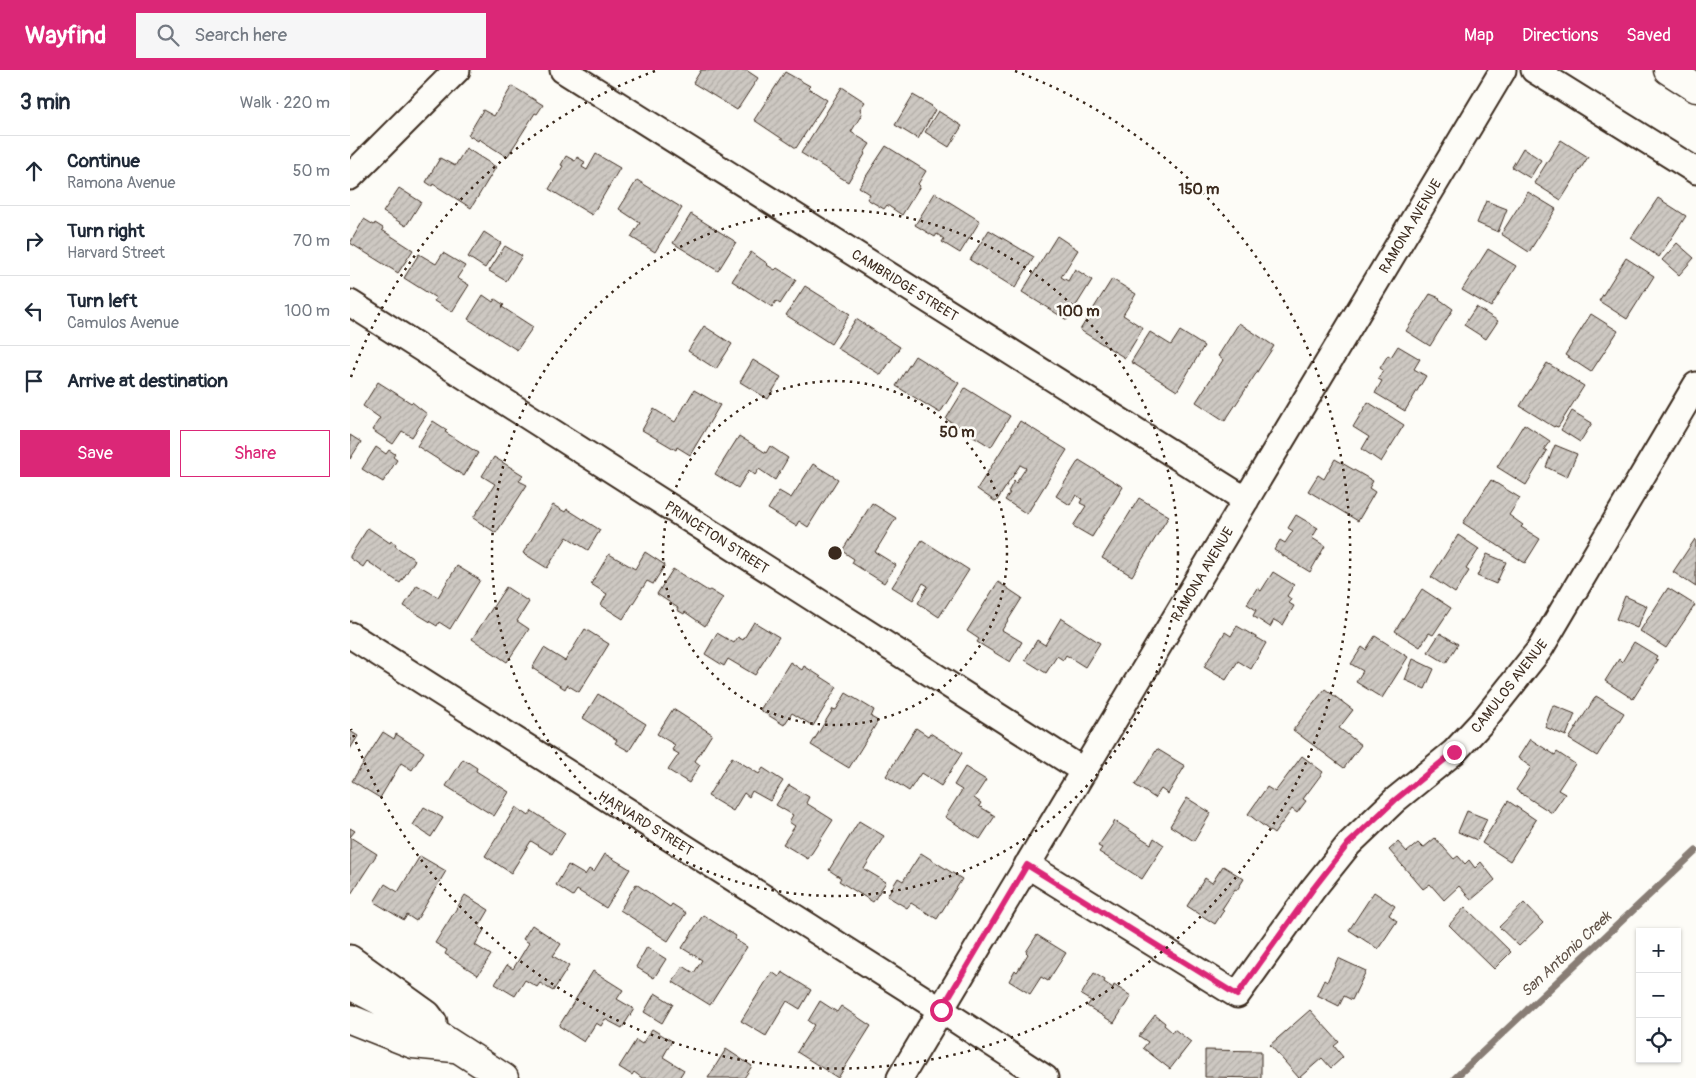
<!DOCTYPE html>
<html lang="en">
<head>
<meta charset="utf-8">
<style>
  :root { --surface:#fff; --page:#f6f6f7; --text:#1f2937; --muted:#747a83; --line:#e0e1e3; --accent:#db2777 }
  body { margin:0; font-family:Pangolin,sans-serif; background:var(--page); color:var(--text) }
  .controls { position:absolute; right:15px; bottom:15px; display:grid; overflow:hidden; border-radius:0px; box-shadow:0 1px 4px #0004 }
  .controls button { width:45px; height:45px; display:grid; place-items:center; padding:0; border:0; border-bottom:1px solid var(--line); background:var(--surface); color:var(--text); font:25px sans-serif }
  .stop { position:absolute; width:15px; height:15px; margin:-11px; border:4px solid #db2777; border-radius:50%; background:#fff }
  .stop.end { background:#db2777; border-color:#fff; box-shadow:0 1px 5px #0008 }
  .list { margin:0; padding:0; list-style:none }
  h2 { display:flex; justify-content:space-between; align-items:center; height:65px; margin:0; padding:0 20px; font-size:21px }
  h2 small { font-size:16px; font-weight:400; color:var(--muted) }
  .list li { display:grid; grid-template-columns:32px 1fr auto; gap:15px; align-items:center; box-sizing:border-box; height:70px; padding:0 20px; border-top:1px solid var(--line) }
  .list b { display:block; font-size:19px; white-space:nowrap }
  .list p { margin:0; font-size:16px; white-space:nowrap; color:var(--muted) }
  .list em { font-size:16px; font-style:normal; color:var(--muted) }
  .actions { display:flex; gap:10px; padding:15px 20px }
  .actions a { flex:1; padding:11px 0; border:1px solid var(--accent); border-radius:0px; text-align:center; font-size:18px; color:var(--accent) }
  .actions .main { background:var(--accent); color:#fff }
  .icon { flex:none; width:28px; height:28px; fill:none; stroke:currentColor; stroke-width:2; stroke-linecap:round; stroke-linejoin:round }
  .map { position:relative; flex:none; width:1346px; height:1008px; overflow:hidden }
  header { display:flex; align-items:center; gap:30px; box-sizing:border-box; height:70px; padding:0 25px; background:var(--accent); color:#fff }
  header strong { font-size:24px }
  nav { display:flex; gap:28px; margin-inline-start:auto; font-size:18px }
  .search { width:350px; height:45px; background:var(--page); display:flex; align-items:center; gap:12px; box-sizing:border-box; padding:0 18px; border-radius:0px; color:var(--muted); font-size:19px }
  main { display:flex }
  aside { flex:1; background:var(--surface) }
  .map>svg:first-child { display:block }
  .lines { fill:none; stroke-linecap:round; stroke-linejoin:round }
  .stream { stroke:#887d74; stroke-width:7 }
  .building { fill:url(#building-hatch); stroke:#3b2a1e }
  .minor-casing { stroke:#3b2a1e; stroke-width:29 }
  .major-casing { stroke:#3b2a1e; stroke-width:31 }
  .highway-casing { stroke:#3b2a1e; stroke-width:31 }
  .minor { stroke:#fdfcf7; stroke-width:25 }
  .major { stroke:#fdfcf7; stroke-width:28 }
  .highway { stroke:#fdfcf7; stroke-width:28 }
  .route { stroke:#db2777; stroke-width:6 }
  .ring { fill:none; stroke:#3b2a1e; stroke-width:2.5; stroke-dasharray:2.5 5 }
  .labels { text-anchor:middle; stroke-width:5; stroke-linejoin:round; paint-order:stroke }
  .street-label { font-size:14px; fill:#3b2a1e; stroke:#fdfcf7 }
  .water-label { font-size:15px; font-style:italic; fill:#615349; stroke:#fdfcf7 }
  .centre { fill:#3b2a1e; stroke:#fdfcf7; stroke-width:2.5 }
  .ring-label { font-size:15px; text-anchor:middle; font-weight:bold; fill:#3b2a1e; stroke:#fdfcf7; stroke-width:5; stroke-linejoin:round; paint-order:stroke }
</style>
</head>
<body>
<header>
<strong>Wayfind</strong>
<div class="search"><svg class="icon" aria-label="search" viewBox="0 0 24 24"><circle cx="10" cy="10" r="6"/><path d="M15 15l6 6"/></svg>Search here</div>
<nav><a>Map</a><a>Directions</a><a>Saved</a></nav>
</header>
<main>
<aside>
<h2>3 min<small>Walk · 220 m</small></h2>
<ul class="list">
<li><svg class="icon" aria-label="ahead" viewBox="0 0 24 24"><path d="M12 20V5M6 11l6-6 6 6"/></svg><div><b>Continue</b><p>Ramona Avenue</p></div><em>50 m</em></li>
<li><svg class="icon" aria-label="right" viewBox="0 0 24 24"><path d="M7 20v-9h11M14 6l5 5-5 5"/></svg><div><b>Turn right</b><p>Harvard Street</p></div><em>70 m</em></li>
<li><svg class="icon" aria-label="left" viewBox="0 0 24 24"><path d="M17 20v-9H6M10 6l-5 5 5 5"/></svg><div><b>Turn left</b><p>Camulos Avenue</p></div><em>100 m</em></li>
<li><svg class="icon" aria-label="arrive" viewBox="0 0 24 24"><path d="M6 21V4h12l-3 4 3 4H6"/></svg><div><b>Arrive at destination</b></div></li>
</ul>
<div class="actions"><a class="main">Save</a><a>Share</a></div>
</aside>
<div class="map">
<svg width="1346" height="1008" viewBox="0 0 1346 1008">
  <defs>
    <pattern id="building-hatch" width="6" height="6" patternUnits="userSpaceOnUse" patternTransform="scale(1.25)"><rect width="6" height="6" fill="#cdc8c2"/><path d="M-1 1l2-2M0 6l6-6M5 7l2-2" fill="none" stroke="#b1aca6"/></pattern>
  </defs>
  <rect width="100%" height="100%" fill="#fdfcf7"/>
  <filter id="ink" filterUnits="userSpaceOnUse"><feTurbulence type="fractalNoise" baseFrequency=".02" numOctaves="2"/><feDisplacementMap in="SourceGraphic" scale="10" xChannelSelector="R" yChannelSelector="G"/><feConvolveMatrix kernelMatrix="1 2 1 2 8 2 1 2 1" color-interpolation-filters="sRGB"/></filter>
  <g filter="url(#ink)">
    <g class="lines">
      <path class="stream" d="M1105,1008L1346,781"/>
    </g>
    <path class="building" d="M351,0H396L408,8L387,40L343,13Z
      M435,2L460,16L458,18L477,30L446,78L404,50Z
      M162,16L193,35L187,44L185,43L157,87L129,69L128,71L118,65L133,40L144,46Z
      M492,17L515,32L510,39L512,44L501,62L520,74L514,83L515,84L498,112L451,83Z
      M563,25L582,36L581,37L585,40L568,69L545,55Z
      M588,41L612,56L599,77L575,62Z
      M1211,70L1238,87L1211,130L1184,113Z
      M536,76L576,101L568,114L570,116L552,145L537,135L534,139L517,129L520,124L509,117Z
      M116,78L146,97L121,138L83,114L82,116L76,112L90,88L105,96Z
      M1173,78L1191,90L1180,108L1162,97Z
      M246,84L270,98L242,145L199,119L213,96L211,95L216,86L225,91L227,87L235,92L232,97L237,100Z
      M287,110L332,138L305,182L281,167L290,153L269,139Z
      M49,118L71,132L56,156L33,142Z
      M1178,122L1206,139L1179,182L1151,164Z
      M585,123L630,151L610,183L592,172L594,169L587,164L585,167L565,155Z
      M1308,128L1336,146L1309,187L1281,168Z
      M1136,131L1157,139L1148,162L1127,153Z
      M341,144L386,172L368,201L323,173Z
      M14,149L24,155L25,153L33,158L32,160L63,180L48,203L0,173Z
      M639,160L684,187L665,218L620,190Z
      M134,162L151,173L135,198L118,187Z
      M707,166L728,180L711,207L718,211L725,199L742,210L717,250L672,222Z
      M1327,173L1344,188L1329,205L1312,190Z
      M155,176L172,186L156,211L139,201Z
      M1138,179L1166,196L1141,237L1112,220Z
      M401,182L418,194L417,195L425,200L427,198L446,210L430,234L426,231L422,237L382,211Z
      M93,183L115,196L107,208L119,215L102,242L84,231L86,228L54,208L69,184L86,194Z
      M1276,188L1304,206L1277,249L1249,231Z
      M762,209L786,224L773,245L793,258L775,288L730,260Z
      M455,216L500,244L481,274L436,245Z
      M1080,224L1090,228L1089,229L1103,239L1080,276L1056,261Z
      M133,225L143,232L145,229L154,235L152,237L183,257L167,280L118,249Z
      M1126,237L1148,251L1136,269L1114,255Z
      M1241,244L1268,261L1241,302L1215,285Z
      M506,249L550,277L531,305L487,278Z
      M889,253L924,276L875,351L846,332L873,290L868,286Z
      M354,256L382,274L366,299L338,281Z
      M830,261L854,276L827,321L781,292L800,262L821,275Z
      M1048,276L1070,289L1064,299L1076,306L1055,341L1025,323L1032,311L1028,309L1033,300L1030,298L1038,285L1041,287Z
      M565,286L609,313L590,343L546,316Z
      M403,290L431,307L418,329L390,312Z
      M1197,293L1234,316L1208,357L1205,356L1204,357L1170,336Z
      M28,312L61,333L62,332L77,344L62,367L52,361L43,374L22,360L30,348L13,336Z
      M615,318L660,346L641,377L596,349Z
      M344,320L370,335L340,385L327,377L326,380L292,360L304,339L325,352Z
      M1018,332L1054,355L1031,392L1012,379L1019,367L1003,357Z
      M1222,341L1242,353L1230,372L1211,360Z
      M83,351L97,360L95,362L128,383L114,406L67,376Z
      M670,351L717,380L677,444L655,430L660,423L658,422L664,411L666,413L676,398L670,395L646,432L627,419Z
      M1174,354L1200,371L1194,379L1197,381L1176,415L1147,397Z
      M0,365L11,372L0,389Z
      M389,366L416,383L420,376L438,388L425,410L409,399L405,405L399,400L388,418L365,404Z
      M1205,375L1227,384L1217,407L1196,397Z
      M26,377L36,384L39,380L45,384L43,387L47,390L33,412L12,399Z
      M144,387L173,405L169,411L177,415L146,463L123,448L145,414L132,406Z
      M985,389L1023,411L1019,418L1025,422L1008,451L958,421L968,405L974,409Z
      M729,390L773,417L742,467L723,456L736,436L730,433L732,429L726,425L720,435L706,426Z
      M463,394L488,409L458,457L449,451L446,456L418,439L429,421L441,428Z
      M1141,410L1170,428L1159,445L1173,455L1171,457L1190,469L1175,493L1113,453Z
      M789,428L819,446L782,506L752,488Z
      M522,433L546,448L525,482L546,495L534,513L502,493L504,489L492,481Z
      M203,435L215,442L217,439L250,460L238,480L217,467L197,498L173,483Z
      M946,445L968,458L962,468L975,476L960,502L924,480L930,470L935,473L943,461L938,458Z
      M18,458L40,473L41,471L46,474L45,476L65,490L50,513L17,491L13,497L0,488V486Z
      M1108,465L1129,479L1116,499L1119,501L1105,523L1081,507Z
      M1345,469L1346,470V517L1323,502Z
      M572,470L619,500L589,547L568,533L578,516L573,513L563,530L542,517Z
      M295,482L315,495L303,514L297,511L273,549L251,535L257,524L241,514L259,484L285,499Z
      M1137,484L1156,492L1146,514L1127,506Z
      M107,496L130,510L100,559L89,552L87,556L54,536L67,515L88,527Z
      M323,499L358,521L360,520L373,528L355,556L335,542L334,544L327,540L328,538L307,524Z
      M923,502L944,515L937,526L941,529L939,533L944,536L933,555L924,550L920,557L903,546L906,540L897,534L907,518L911,521Z
      M648,512L672,528L652,560L672,572L660,592L627,572L629,569L617,561Z
      M156,517L179,532L167,551L179,559L157,592L122,569Z
      M1318,518L1345,535L1316,578L1290,561Z
      M1072,519L1101,538L1083,565L1079,563L1070,577L1045,561Z
      M1275,526L1297,536L1287,558L1266,549Z
      M711,548L750,573L735,597L716,585L713,590L707,586L696,603L675,590L687,570L695,575Z
      M404,552L429,567L405,605L378,589L374,596L355,584L367,563L384,573L388,567L393,570Z
      M887,556L916,573L901,599L888,591L876,610L854,597L875,562L881,566Z
      M235,559L259,574L229,622L217,615L215,619L182,598L194,578L215,591Z
      M1090,563L1108,574L1096,593L1078,582Z
      M1025,566L1058,587L1032,628L1006,612L1013,601L1001,594L1012,577L1016,580Z
      M1284,572L1307,586L1305,589L1308,590L1283,629L1255,611L1269,589L1272,592Z
      M1063,589L1084,599L1075,619L1055,610Z
      M440,592L452,600L454,596L487,617L463,656L442,643L434,655L410,640Z
      M975,619L1003,640L989,658L1011,675L994,698L943,660Z
      M496,623L524,640L521,647L528,651L499,698L461,675L483,639L486,640Z
      M248,624L296,654L279,681L265,673L267,670L233,648Z
      M1246,626L1274,643L1247,686L1219,669Z
      M1203,635L1225,644L1216,666L1195,657Z
      M323,639L362,664L345,691L350,695L339,713L318,700L329,684L322,680L325,675L307,664Z
      M566,658L578,666L580,663L612,683L591,716L571,703L559,721L536,706Z
      M0,661L8,666L0,679Z
      M33,662L44,669L46,664L74,682L62,700L51,693L30,728L2,711Z
      M1180,669L1205,685L1207,682L1225,694L1208,720L1215,724L1202,743L1166,720L1181,697L1168,688Z
      M807,679L835,696L818,724L811,719L805,728L785,715Z
      M952,686L973,702L953,729L956,731L947,743L942,739L924,764L898,744L917,717L925,722Z
      M382,687L409,704L413,698L433,711L420,731L402,721L399,727L394,723L383,741L358,726Z
      M113,689L127,698L126,701L159,722L144,746L96,716Z
      M615,697L636,710L624,728L631,733L629,736L645,746L630,769L595,747L612,720L604,715Z
      M439,715L459,727L456,733L483,750L458,789L433,774L445,756L439,752L443,745L426,735Z
      M837,728L861,743L844,771L820,756Z
      M1158,731L1186,750L1160,791L1132,773Z
      M74,737L93,748L81,767L63,755Z
      M166,737L179,746L182,741L215,763L202,784L181,771L161,803L135,786Z
      M1117,741L1137,749L1127,770L1108,762Z
      M509,751L534,766L514,799L536,812L523,832L489,811L491,808L479,800Z
      M765,751L801,774L804,768L814,775L792,809L749,782L752,778L748,776Z
      M0,758L5,761L0,767L27,784L1,824L0,823Z
      M1085,768L1104,789L1108,786L1115,794L1119,790L1125,798L1131,792L1145,810L1121,830L1109,816L1094,830L1080,814L1073,819L1039,780L1048,772L1057,782L1068,773L1073,778Z
      M571,783L612,809L587,849L561,833L557,838L537,826L548,808L553,811Z
      M255,784L280,799L256,838L227,820L223,826L206,815L218,795L235,805L239,799L244,802Z
      M70,786L96,801L66,851L57,845L54,850L24,832L35,814L48,822Z
      M873,796L894,809L887,820L885,819L872,839L874,840L865,854L837,836L855,808L862,813Z
      M286,814L320,837L322,834L336,843L318,871L270,840Z
      M1024,822L1045,836L1039,845L1047,851L1028,879L999,860Z
      M115,825L139,840L129,857L134,860L125,875L141,885L128,905L95,884L97,880L85,873Z
      M1174,833L1193,853L1169,876L1149,857Z
      M1115,837L1161,882L1144,899L1099,855Z
      M353,845L386,866L384,869L397,877L360,935L323,912L333,896L344,903L352,890L332,878Z
      M182,855L211,874L203,886L219,896L203,921L190,913L187,917L175,910L165,926L145,914L157,895L163,899L179,873L173,869Z
      M687,865L716,883L698,911L691,907L680,924L659,911L665,900L667,902L678,884L676,882Z
      M297,877L316,889L304,908L286,897Z
      M988,888L1016,901L1002,930L994,926L989,936L967,925L974,910L977,912Z
      M243,901L273,920L267,929L284,939L272,958L255,949L251,956L246,953L234,972L209,956Z
      M422,902L429,907L432,902L461,920L450,939L437,931L416,966L391,951Z
      M744,903L755,910L754,912L763,918L764,915L781,926L764,953L737,936L741,931L731,925Z
      M305,923L323,934L312,953L294,942Z
      M470,931L487,942L491,936L521,956L488,1008L447,982L464,955L458,951Z
      M960,940L989,972L984,976L993,987L981,998L972,988L949,1008L920,975Z
      M805,945L815,953L814,955L822,962L824,959L841,972L820,999L793,978L798,972L789,966Z
      M302,959L322,971L313,987L334,1000L329,1008H292L284,1002L282,1005L269,997L286,970L292,974Z
      M376,979L402,996L394,1008H358Z
      M855,980L911,981V1008L855,1007Z"/>
    <g class="lines">
      <defs>
        <path id="minor" d="M213,0L896,430
          M1184,0L1346,101
          M0,107L107,0
          M0,233L734,701
          M0,565L591,940L695,1008
          M677,795L887,925L963,819L999,774L1045,730L1104,682L1132,652L1190,579L1346,315
          M0,888L78,944L84,952
          M550,1008L1153,0"/>
        <path id="major" d="M0,915L50,941L154,1008
          M0,949L63,974L104,978"/>
        <path id="highway" d="M1318,0L1346,18"/>
      </defs>
      <use href="#minor" class="minor-casing"/>
      <use href="#major" class="major-casing"/>
      <use href="#highway" class="highway-casing"/>
      <use href="#minor" class="minor"/>
      <use href="#major" class="major"/>
      <use href="#highway" class="highway"/>
    </g>
  </g>
  <g class="lines" filter="url(#ink)">
    <path class="route" d="M591,940L677,795L887,925L963,819L998,774L1045,730L1104,682"/>
  </g>
  <g class="ring">
    <circle cx="485" cy="483" r="172"/>
    <circle cx="485" cy="483" r="343"/>
    <path d="M1 307A515 515 0 0 1 305 1M665 1A515 515 0 1 1 1 659"/>
  </g>
  <g class="labels">
    <g class="street-label">
      <text transform="translate(1060 156) rotate(-59)" y="5">RAMONA AVENUE</text>
      <text transform="translate(555 215) rotate(32)" y="5">CAMBRIDGE STREET</text>
      <text transform="translate(367 467) rotate(33)" y="5">PRINCETON STREET</text>
      <text transform="translate(852 504) rotate(-59)" y="5">RAMONA AVENUE</text>
      <text transform="translate(1159 616) rotate(-52)" y="5">CAMULOS AVENUE</text>
      <text transform="translate(296 753) rotate(32)" y="5">HARVARD STREET</text>
    </g>
    <g class="water-label">
      <text transform="translate(1216 884) rotate(-43)" y="5">San Antonio Creek</text>
    </g>
  </g>
  <circle cx="485" cy="483" r="8" class="centre"/>
  <g class="ring-label">
    <text x="849" y="124">150 m</text>
    <text x="728" y="246">100 m</text>
    <text x="607" y="367">50 m</text>
  </g>
</svg>
<div class="controls">
<button>+</button>
<button>−</button>
<button><svg class="icon" aria-label="locate" viewBox="0 0 24 24"><circle cx="12" cy="12" r="6"/><path d="M12 2v4M12 18v4M2 12h4M18 12h4"/></svg></button>
</div>
<div class="stop" style="left:591px;top:940px"></div>
<div class="stop end" style="left:1104px;top:682px"></div>
</div>
</main>
</body>
</html>
